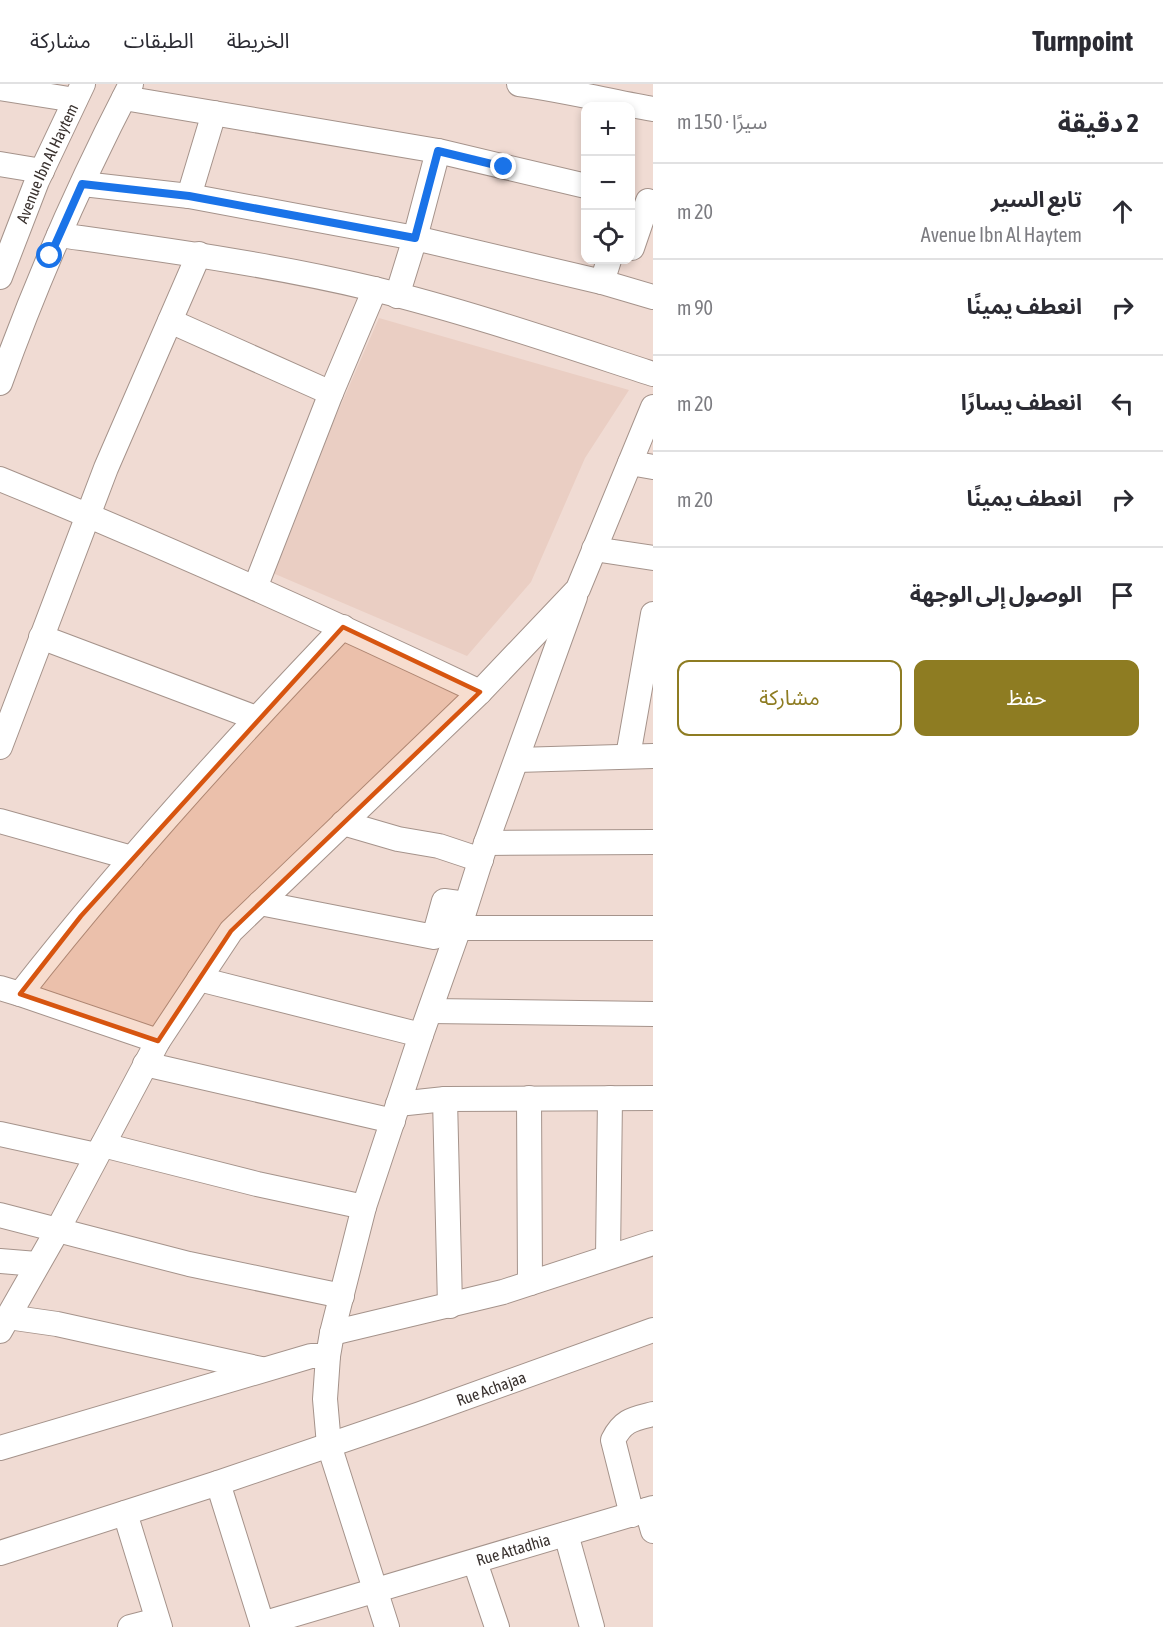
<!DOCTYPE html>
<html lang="ar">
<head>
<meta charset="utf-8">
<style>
  :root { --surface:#fff; --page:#f7f7f7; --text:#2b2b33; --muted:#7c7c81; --line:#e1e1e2; --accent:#8e7c22 }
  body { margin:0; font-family:"Asap Condensed","Noto Sans Arabic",sans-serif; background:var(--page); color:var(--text); direction:rtl }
  .controls { position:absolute; right:18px; top:18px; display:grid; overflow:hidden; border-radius:12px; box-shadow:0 3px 9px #0003 }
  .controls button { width:54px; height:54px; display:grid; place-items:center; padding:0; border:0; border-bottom:2px solid var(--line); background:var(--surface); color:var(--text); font:30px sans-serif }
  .stop { position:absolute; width:18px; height:18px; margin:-14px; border:4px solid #1a73e8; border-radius:50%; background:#fff }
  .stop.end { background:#1a73e8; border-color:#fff; box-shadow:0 2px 6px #0008 }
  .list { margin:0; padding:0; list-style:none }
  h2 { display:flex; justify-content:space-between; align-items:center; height:78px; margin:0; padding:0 24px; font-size:26px }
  h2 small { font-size:20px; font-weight:400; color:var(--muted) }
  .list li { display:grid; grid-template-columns:39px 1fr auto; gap:18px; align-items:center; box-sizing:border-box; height:96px; padding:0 24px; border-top:2px solid var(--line) }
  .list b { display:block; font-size:22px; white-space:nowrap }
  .list p { margin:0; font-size:20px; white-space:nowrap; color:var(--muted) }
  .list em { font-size:20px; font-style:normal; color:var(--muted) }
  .actions { display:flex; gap:12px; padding:18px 24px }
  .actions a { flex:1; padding:14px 0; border:2px solid var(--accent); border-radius:12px; text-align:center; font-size:21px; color:var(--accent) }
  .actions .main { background:var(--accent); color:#fff }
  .icon { flex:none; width:33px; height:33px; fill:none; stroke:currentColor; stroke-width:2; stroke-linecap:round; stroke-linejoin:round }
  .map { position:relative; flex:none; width:653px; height:1543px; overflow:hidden; direction:ltr }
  header { display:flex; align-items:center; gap:36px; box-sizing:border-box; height:84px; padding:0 30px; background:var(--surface); border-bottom:2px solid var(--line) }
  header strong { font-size:28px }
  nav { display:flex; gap:33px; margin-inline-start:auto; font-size:21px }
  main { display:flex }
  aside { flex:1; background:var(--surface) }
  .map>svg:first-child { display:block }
  .built { fill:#eacec3 }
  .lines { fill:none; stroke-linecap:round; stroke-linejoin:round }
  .minor-casing { stroke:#a5938b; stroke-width:26 }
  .minor { stroke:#fff; stroke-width:24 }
  .route { stroke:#1a73e8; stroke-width:8 }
  .marked { fill:#d75510; fill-opacity:0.2; stroke:#d75510; stroke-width:4.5; stroke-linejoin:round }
  .labels { text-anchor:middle; stroke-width:6; stroke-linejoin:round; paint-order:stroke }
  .street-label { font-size:16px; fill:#3a322f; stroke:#fff }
</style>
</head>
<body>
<header>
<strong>Turnpoint</strong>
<nav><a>الخريطة</a><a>الطبقات</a><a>مشاركة</a></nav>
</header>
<main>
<aside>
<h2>2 دقيقة<small>سيرًا · 150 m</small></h2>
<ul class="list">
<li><svg class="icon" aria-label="ahead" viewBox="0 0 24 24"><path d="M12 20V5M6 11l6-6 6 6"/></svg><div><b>تابع السير</b><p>Avenue Ibn Al Haytem</p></div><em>20 m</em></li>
<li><svg class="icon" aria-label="right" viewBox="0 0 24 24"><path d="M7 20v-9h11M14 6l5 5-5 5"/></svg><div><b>انعطف يمينًا</b></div><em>90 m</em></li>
<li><svg class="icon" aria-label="left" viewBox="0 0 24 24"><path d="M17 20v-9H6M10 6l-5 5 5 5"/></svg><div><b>انعطف يسارًا</b></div><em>20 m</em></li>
<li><svg class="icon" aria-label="right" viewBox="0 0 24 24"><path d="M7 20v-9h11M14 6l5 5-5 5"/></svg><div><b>انعطف يمينًا</b></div><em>20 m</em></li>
<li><svg class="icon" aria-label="arrive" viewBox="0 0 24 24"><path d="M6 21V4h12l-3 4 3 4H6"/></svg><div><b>الوصول إلى الوجهة</b></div></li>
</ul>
<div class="actions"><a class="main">حفظ</a><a>مشاركة</a></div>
</aside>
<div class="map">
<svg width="653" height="1543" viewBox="0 0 653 1543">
  <rect width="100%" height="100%" fill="#f0dbd3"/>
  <path class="built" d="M379,234L629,306L585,374L531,498L467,572L268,487Z"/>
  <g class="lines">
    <defs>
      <g id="minor">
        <path d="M519,0C564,6 608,17 653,25"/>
        <path d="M0,4L75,16"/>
        <path d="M124,14L438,67L586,102"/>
        <path d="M0,80L42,87"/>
        <path d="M83,100L189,112L415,154L438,67"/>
        <path d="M189,112L214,29"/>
        <path d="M59,151C165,166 270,180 374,205C468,228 561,260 653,290"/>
        <path d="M630,164H632L648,117"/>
        <path id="s1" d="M0,193L37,97L83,0"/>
        <path d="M602,198L609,176"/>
        <path d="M397,212L415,154L602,198L653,213"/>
        <path d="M170,237L331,309"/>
        <path d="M0,299C37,196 81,96 131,0"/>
        <path d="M630,379L653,383"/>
        <path d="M0,395C162,461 322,533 480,608"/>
        <path d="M594,465L653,474"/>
        <path d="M255,504L331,309L375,205"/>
        <path d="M41,553L256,634"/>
        <path d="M0,663L106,384L199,170"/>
        <path d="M628,672L653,530"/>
        <path d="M517,676L653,672"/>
        <path d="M0,737L132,774"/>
        <path d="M343,739L398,755L439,762L481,776"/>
        <path d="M486,759L653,758"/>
        <path d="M260,819L434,853L444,817L466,820"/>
        <path d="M459,844H653"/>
        <path d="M199,895L421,951"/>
        <path d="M0,904L20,910C120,782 230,661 343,543"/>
        <path d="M20,910L158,957"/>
        <path d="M430,927L653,930"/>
        <path d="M145,980L393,1037"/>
        <path d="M529,1014L530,1199"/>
        <path d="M445,1015L450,1222"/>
        <path d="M398,1020L445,1015L653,1014"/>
        <path d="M0,1050L96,1071"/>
        <path d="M103,1061L257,1100L364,1123"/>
        <path d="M0,1131L189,1180L342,1212"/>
        <path d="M608,1173L610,1014"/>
        <path d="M0,1177L37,1180"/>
        <path d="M8,1233L57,1240L261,1285"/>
        <path d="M0,1247L57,1147L158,957L231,847L480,608L578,505L653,323"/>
        <path d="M332,1249L503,1208L653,1159"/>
        <path d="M0,1364L311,1272H328"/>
        <path d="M218,1399L263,1543"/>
        <path d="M647,1426L653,1447"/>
        <path d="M125,1429L160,1543"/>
        <path d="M632,1431L613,1356C623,1336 633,1335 653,1330"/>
        <path d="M566,1450L592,1543"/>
        <path id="s2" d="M0,1469L218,1399L420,1330L653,1246"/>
        <path d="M475,1478L497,1543"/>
        <path id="s3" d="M262,1540L653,1424"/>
        <path d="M130,1543L157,1536"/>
        <path d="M387,1543L329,1361L325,1315L328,1272L332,1249L364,1123L421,951L459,844L486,759L575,513"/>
      </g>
    </defs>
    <use href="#minor" class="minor-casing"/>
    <use href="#minor" class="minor"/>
  </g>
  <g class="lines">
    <path class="route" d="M50,172L82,100L189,112L415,154L438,67L504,83"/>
  </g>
  <path class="marked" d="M343,543L480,608L231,847L158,957L20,910L81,832Z"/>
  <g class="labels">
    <g class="street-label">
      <text dy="6" stroke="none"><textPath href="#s1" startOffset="123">Avenue Ibn Al Haytem</textPath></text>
      <text dy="6" stroke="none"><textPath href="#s2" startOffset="518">Rue Achajaa</textPath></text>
      <text dy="6" stroke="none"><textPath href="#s3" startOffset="262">Rue Attadhia</textPath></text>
    </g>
  </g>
</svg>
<div class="controls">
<button>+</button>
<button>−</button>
<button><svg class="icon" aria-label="locate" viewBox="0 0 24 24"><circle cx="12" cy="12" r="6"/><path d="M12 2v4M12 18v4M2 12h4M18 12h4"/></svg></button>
</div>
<div class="stop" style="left:50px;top:172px"></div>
<div class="stop end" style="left:504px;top:83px"></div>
</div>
</main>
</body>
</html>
